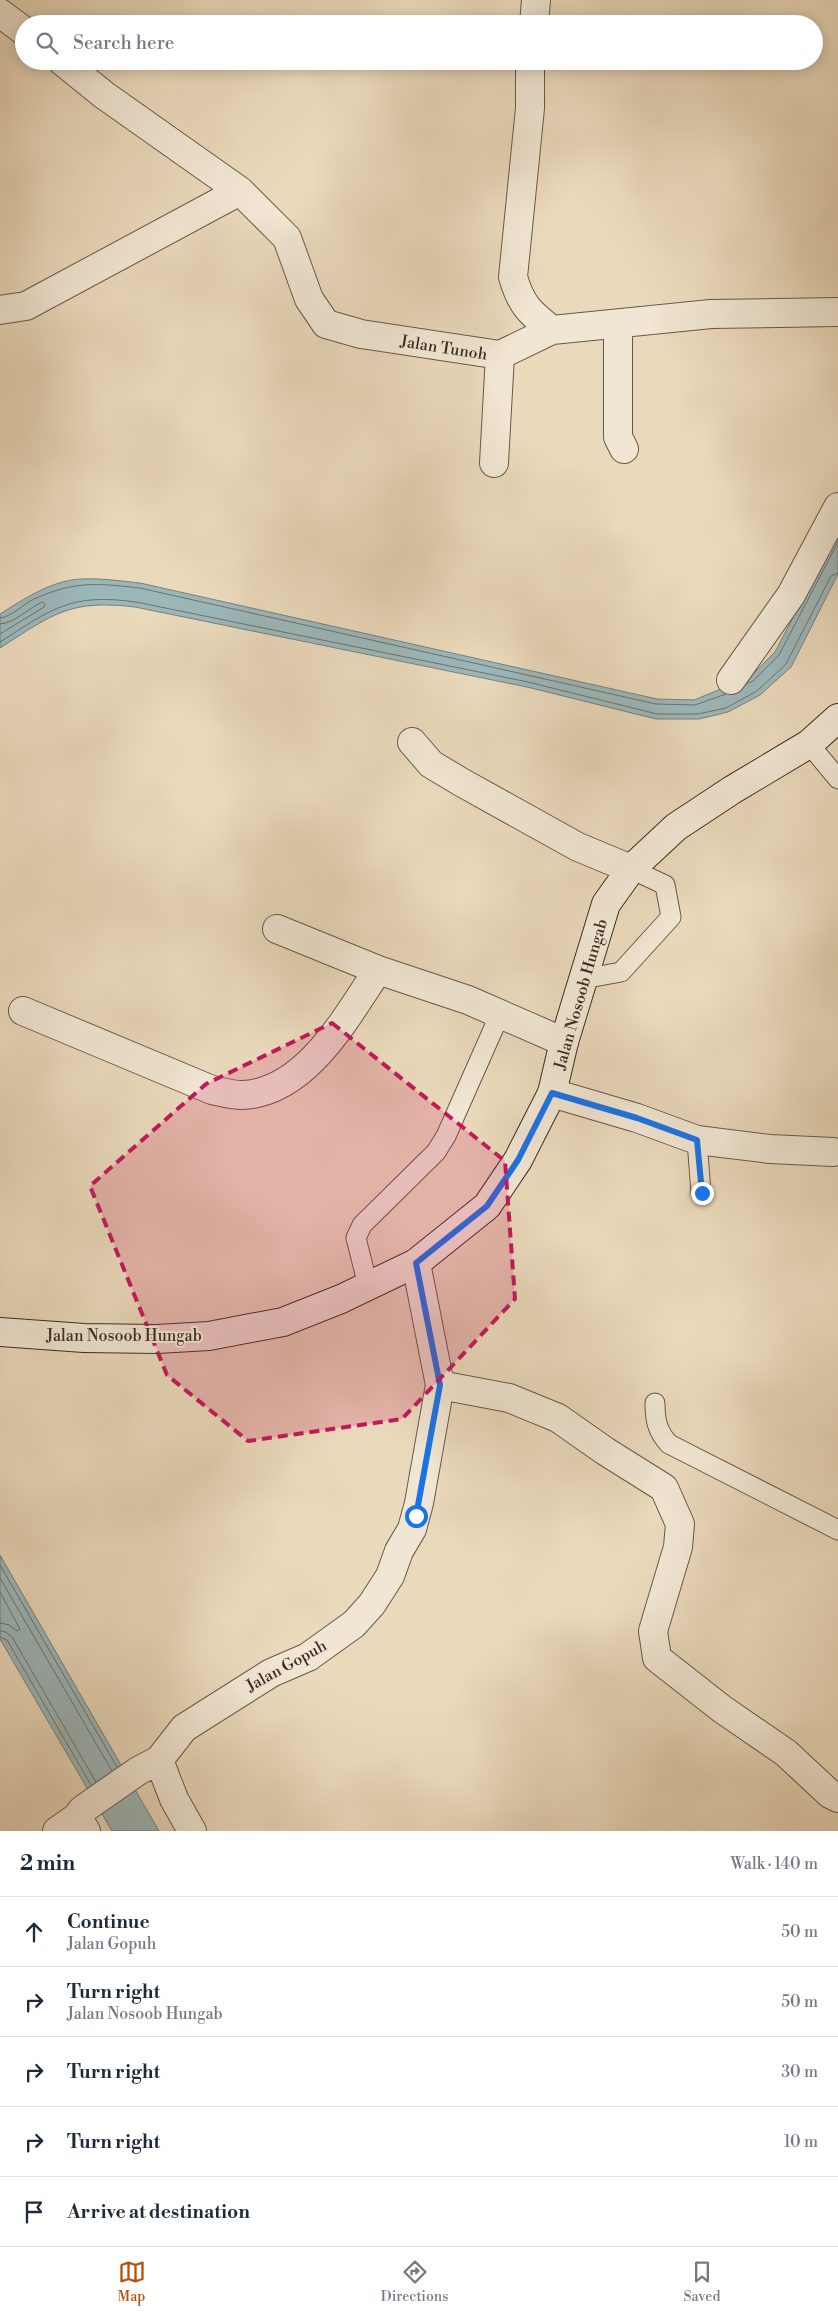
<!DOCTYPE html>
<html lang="en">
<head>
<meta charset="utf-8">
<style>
  :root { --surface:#fff; --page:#f6f6f7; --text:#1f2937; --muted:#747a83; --line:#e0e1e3; --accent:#b45309 }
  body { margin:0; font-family:"Libre Bodoni",serif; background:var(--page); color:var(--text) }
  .stop { position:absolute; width:15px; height:15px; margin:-11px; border:4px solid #1a73e8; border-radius:50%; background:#fff }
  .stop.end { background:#1a73e8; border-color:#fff; box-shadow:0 1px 5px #0008 }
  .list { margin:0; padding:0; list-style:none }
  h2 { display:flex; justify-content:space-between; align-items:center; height:65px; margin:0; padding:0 20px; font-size:21px }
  h2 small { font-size:16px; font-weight:400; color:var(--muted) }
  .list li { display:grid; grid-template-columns:32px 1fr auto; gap:15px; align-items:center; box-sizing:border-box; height:70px; padding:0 20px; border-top:1px solid var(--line) }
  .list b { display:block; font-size:19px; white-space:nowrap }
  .list p { margin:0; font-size:16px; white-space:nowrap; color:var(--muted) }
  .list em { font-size:16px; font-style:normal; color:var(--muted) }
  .icon { flex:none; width:28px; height:28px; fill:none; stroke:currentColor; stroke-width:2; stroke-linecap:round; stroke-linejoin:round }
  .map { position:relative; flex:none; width:838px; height:1831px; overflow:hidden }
  .search { position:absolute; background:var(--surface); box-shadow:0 2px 12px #0003; left:15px; right:15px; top:15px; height:55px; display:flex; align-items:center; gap:12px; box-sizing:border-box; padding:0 18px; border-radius:28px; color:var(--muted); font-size:19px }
  .sheet { height:415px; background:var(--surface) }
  nav { display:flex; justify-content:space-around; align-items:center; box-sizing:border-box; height:70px; border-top:1px solid var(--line); background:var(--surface); font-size:14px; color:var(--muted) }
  nav a { display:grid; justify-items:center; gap:2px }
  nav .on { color:var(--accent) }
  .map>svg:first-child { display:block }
  .water { fill:#9cb7ba; stroke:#76807e }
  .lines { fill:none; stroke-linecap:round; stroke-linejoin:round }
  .shore { stroke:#6c726e; stroke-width:1 }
  .service-casing { stroke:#685949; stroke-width:21 }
  .minor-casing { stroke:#685949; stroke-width:30 }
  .secondary-casing { stroke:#3c2e23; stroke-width:30 }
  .service { stroke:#f1e6d3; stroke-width:19 }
  .minor { stroke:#f1e6d3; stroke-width:28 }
  .secondary { stroke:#f1e6d3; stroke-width:28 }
  .route { stroke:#1a73e8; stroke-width:6 }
  .marked { fill:#c2185b; fill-opacity:0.2; stroke:#c2185b; stroke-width:4; stroke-dasharray:10 6; stroke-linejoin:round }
  .labels { text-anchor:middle; stroke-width:4; stroke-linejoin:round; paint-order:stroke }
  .street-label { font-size:16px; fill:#3c2e23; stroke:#f1e6d3 }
</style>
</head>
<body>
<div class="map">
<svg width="838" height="1831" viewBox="0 0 838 1831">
  <rect width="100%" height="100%" fill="#ead9bb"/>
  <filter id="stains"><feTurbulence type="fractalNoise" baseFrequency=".004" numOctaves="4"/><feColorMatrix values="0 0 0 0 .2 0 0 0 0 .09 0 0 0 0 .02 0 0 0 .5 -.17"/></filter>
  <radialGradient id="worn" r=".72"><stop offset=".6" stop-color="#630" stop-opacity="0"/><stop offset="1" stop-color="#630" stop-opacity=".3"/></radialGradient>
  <path class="water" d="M838,531V574L791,667L760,695L728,712L699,719H656L527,687L135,607C70,599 53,614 0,648V614C24,599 52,580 82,579C101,578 121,581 140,583L657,699L694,700L750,677L775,652Z
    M0,1555L159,1831H112L0,1639Z"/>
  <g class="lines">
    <path class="shore" d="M0,618C12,617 23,604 34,599C75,581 95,583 140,588L656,704L695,705L726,694
      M0,624C15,623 29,608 42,602L45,604L44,607L0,634
      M0,642C53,608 71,593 136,602L528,682L657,714H698L726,708L757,691L786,664L831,576L838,573
      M746,684L753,681L779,655L838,542
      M0,1565L117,1767
      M0,1578L112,1771
      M0,1592L20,1629L17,1631L9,1625L0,1623
      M0,1631L6,1632L12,1637L96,1782
      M0,1637L7,1640L91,1785"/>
    <defs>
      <path id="service" d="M809,744L838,779
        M583,979L621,972L671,917L665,885L631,869
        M697,1140L701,1193
        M368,1286L356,1238L362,1225L436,1152L446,1136L500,1014
        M655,1403C655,1420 657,1431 669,1444L838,1530"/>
      <path id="minor" d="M0,13L24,31
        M534,24L536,0
        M62,61L104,95L240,191L287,238L309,299L326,324L361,334L500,355L552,330L711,314L838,312
        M530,61V108L513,277C521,305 530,313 552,330
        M0,310L26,306L240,191
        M618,325V437L624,449
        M494,463L500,355
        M731,680L791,595L838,507
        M412,742L431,764L461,782L578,847L631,869
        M277,929L378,970L468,1000L564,1042
        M23,1011L212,1090C221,1092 233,1095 242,1095C306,1093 347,1016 378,970
        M552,1093L637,1118L697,1140L770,1149L833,1152
        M440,1385L509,1398L558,1418L605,1451L664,1488L680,1524L678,1547L653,1631L657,1658L722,1709L786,1753L830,1794L838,1798
        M159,1760L174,1799L192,1831
        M57,1831L77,1817
        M86,1831L77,1817L82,1810L138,1771L159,1760L184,1728L271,1673L308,1657L354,1624L372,1604L390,1576L399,1551L412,1529L419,1503L440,1385L416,1263"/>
      <path id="secondary" d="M0,1332L84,1338L157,1339L209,1336L283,1322L341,1299L416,1263L487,1206L518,1160L552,1093L564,1042L606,904L631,869L676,827L732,790L809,744L838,718"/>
    </defs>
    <use href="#service" class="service-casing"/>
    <use href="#minor" class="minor-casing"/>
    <use href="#secondary" class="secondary-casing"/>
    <use href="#service" class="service"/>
    <use href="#minor" class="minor"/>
    <use href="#secondary" class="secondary"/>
  </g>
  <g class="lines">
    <path class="route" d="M416,1516L440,1385L416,1263L487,1206L518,1160L552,1093L637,1118L697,1140L702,1193"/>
  </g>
  <path class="marked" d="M332,1023L505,1161L515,1299L402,1419L248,1441L167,1375L90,1186L206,1084Z"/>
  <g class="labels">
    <g class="street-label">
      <text transform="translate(444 347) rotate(9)" y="6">Jalan Tunoh</text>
      <text transform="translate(580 994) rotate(-74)" y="6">Jalan Nosoob Hungab</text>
      <text x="124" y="1341">Jalan Nosoob Hungab</text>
      <text transform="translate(286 1665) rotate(-29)" y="6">Jalan Gopuh</text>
    </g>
  </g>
  <rect width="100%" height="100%" filter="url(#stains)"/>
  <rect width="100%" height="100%" fill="url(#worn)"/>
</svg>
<div class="stop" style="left:416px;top:1516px"></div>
<div class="stop end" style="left:702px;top:1193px"></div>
<div class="search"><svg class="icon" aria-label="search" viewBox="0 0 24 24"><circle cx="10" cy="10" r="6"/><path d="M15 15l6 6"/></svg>Search here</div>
</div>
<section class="sheet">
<h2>2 min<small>Walk · 140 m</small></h2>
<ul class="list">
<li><svg class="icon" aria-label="ahead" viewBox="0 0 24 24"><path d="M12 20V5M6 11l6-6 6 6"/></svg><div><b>Continue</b><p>Jalan Gopuh</p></div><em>50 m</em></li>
<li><svg class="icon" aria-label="right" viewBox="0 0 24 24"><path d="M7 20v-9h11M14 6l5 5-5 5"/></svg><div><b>Turn right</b><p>Jalan Nosoob Hungab</p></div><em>50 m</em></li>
<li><svg class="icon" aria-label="right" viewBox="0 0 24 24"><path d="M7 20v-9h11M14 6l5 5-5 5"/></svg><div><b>Turn right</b></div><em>30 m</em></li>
<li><svg class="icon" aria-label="right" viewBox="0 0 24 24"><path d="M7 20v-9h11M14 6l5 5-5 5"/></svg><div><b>Turn right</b></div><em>10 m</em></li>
<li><svg class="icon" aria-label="arrive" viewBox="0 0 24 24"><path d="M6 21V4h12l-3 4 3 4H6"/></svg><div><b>Arrive at destination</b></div></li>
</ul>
</section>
<nav>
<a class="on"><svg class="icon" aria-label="map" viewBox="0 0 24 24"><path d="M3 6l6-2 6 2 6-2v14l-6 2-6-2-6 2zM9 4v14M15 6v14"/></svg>Map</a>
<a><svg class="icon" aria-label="directions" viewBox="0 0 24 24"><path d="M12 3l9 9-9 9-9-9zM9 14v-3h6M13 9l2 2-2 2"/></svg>Directions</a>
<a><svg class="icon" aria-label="saved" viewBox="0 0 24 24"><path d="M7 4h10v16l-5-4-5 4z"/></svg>Saved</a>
</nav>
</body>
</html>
